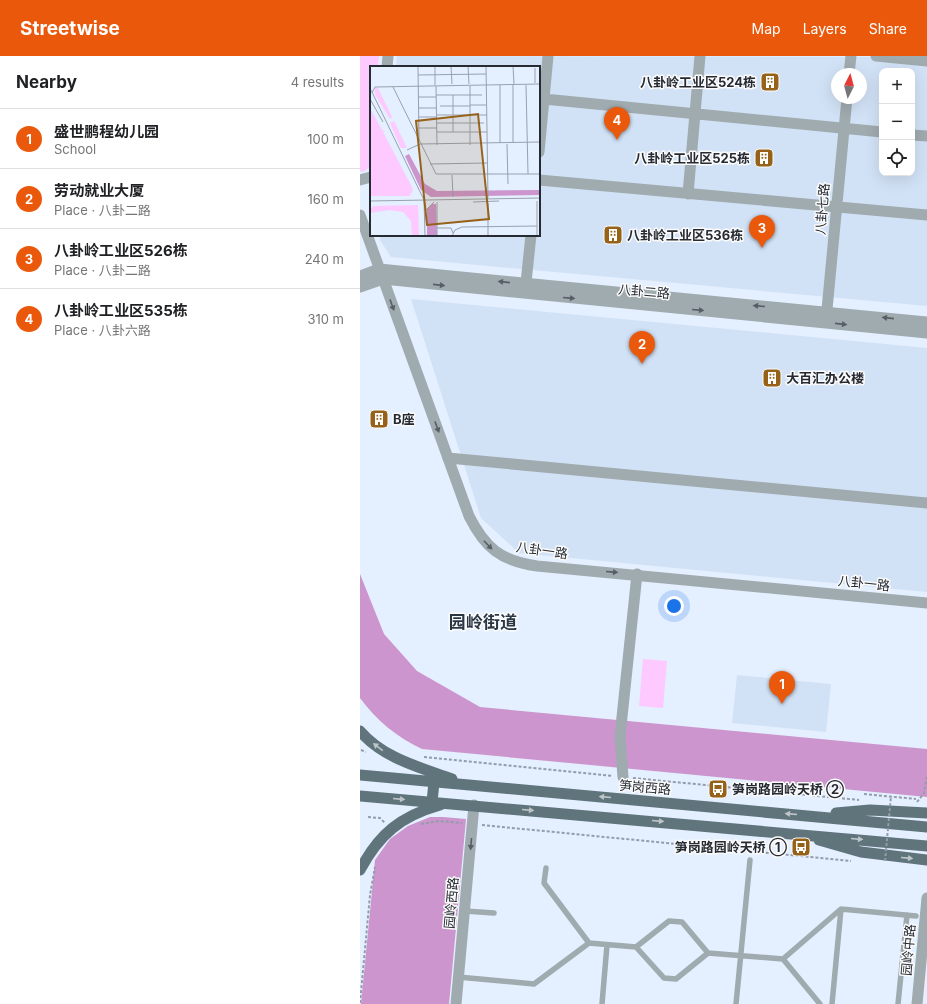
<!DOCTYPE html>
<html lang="en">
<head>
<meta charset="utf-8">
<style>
  :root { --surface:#fff; --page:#f6f6f6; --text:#202124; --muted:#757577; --line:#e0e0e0; --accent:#ea580c }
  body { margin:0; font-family:Inter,"Noto Sans SC",sans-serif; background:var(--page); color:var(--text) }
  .controls { position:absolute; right:12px; top:12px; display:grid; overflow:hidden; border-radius:8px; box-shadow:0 4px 16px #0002 }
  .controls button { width:36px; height:36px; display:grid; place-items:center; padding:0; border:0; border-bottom:1px solid var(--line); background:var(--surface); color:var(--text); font:20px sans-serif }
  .compass { position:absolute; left:471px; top:12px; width:36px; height:36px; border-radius:50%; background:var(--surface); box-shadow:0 4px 16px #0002; rotate:6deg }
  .you { position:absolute; left:314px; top:550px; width:14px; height:14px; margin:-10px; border:3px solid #fff; border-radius:50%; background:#1a73e8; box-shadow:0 0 0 6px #1a73e833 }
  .badge { display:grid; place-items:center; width:26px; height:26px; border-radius:50%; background:var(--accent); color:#fff; font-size:13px; font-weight:700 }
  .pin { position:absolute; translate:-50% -33px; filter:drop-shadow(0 1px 2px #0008) }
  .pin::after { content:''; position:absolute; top:21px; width:14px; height:12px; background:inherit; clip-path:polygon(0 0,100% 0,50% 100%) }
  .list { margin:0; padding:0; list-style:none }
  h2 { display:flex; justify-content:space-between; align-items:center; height:52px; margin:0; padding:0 16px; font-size:17px }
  h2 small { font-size:13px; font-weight:400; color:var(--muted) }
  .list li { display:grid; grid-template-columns:26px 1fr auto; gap:12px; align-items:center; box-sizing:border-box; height:60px; padding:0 16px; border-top:1px solid var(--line) }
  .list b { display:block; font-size:15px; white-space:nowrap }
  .list p { margin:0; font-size:13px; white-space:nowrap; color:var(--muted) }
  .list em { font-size:13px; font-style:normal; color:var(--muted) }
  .icon { flex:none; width:22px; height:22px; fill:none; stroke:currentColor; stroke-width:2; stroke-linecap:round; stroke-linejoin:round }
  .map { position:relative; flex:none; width:567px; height:948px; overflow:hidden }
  header { display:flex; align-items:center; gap:24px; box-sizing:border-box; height:56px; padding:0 20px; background:var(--accent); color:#fff }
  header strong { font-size:19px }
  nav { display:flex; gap:22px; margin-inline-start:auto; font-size:14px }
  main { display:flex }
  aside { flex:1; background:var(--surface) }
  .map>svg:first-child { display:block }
  .built { fill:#d2e2f6; fill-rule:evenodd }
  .green { fill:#fdc9ff }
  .forest { fill:#cc95ce }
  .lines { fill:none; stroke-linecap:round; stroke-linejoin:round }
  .path { stroke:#939ca8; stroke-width:2; stroke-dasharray:3 2; stroke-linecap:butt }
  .service { stroke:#a0abaf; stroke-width:5.5 }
  .minor { stroke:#a0abaf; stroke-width:11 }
  .tertiary { stroke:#a0abaf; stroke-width:11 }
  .primary { stroke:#60747b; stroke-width:11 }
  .path-bridge { stroke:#939ca8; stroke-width:2; stroke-dasharray:3 2; stroke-linecap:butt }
  .oneway { fill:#575e65 }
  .oneway2 { fill:#bdc5c8 }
  .labels { text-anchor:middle; stroke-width:3; stroke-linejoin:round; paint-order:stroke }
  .poi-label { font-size:13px; font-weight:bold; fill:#262b33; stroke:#fbfbfb; text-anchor:start }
  .street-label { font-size:13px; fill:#262b33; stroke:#fbfbfb }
  .district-label { font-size:17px; font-weight:bold; fill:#2b3645; stroke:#fbfbfb }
  .inset-road { fill:none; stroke:#98a1ad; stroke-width:1 }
  .view { fill:#966118; fill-opacity:0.15; stroke:#966118; stroke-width:2 }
  .inset-edge { fill:none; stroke:#262b33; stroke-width:2 }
</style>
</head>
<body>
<header>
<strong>Streetwise</strong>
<nav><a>Map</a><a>Layers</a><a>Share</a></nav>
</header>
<main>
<aside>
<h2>Nearby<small>4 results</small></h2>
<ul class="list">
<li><span class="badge">1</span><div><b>盛世鹏程幼儿园</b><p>School</p></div><em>100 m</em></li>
<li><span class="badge">2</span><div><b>劳动就业大厦</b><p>Place · 八卦二路</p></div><em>160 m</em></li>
<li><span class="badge">3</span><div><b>八卦岭工业区526栋</b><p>Place · 八卦二路</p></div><em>240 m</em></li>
<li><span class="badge">4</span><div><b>八卦岭工业区535栋</b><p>Place · 八卦六路</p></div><em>310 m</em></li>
</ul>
</aside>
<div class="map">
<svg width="567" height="948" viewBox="0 0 567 948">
  <rect width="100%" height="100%" fill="#e4efff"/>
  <path class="built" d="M37,0L567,1V250L31,201L20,184V179H179V11H36ZM522,15H552V117H522ZM477,18H501V42H477Z
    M51,243L567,292V536L159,497L121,462Z
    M377,619L471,628L466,676L372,667Z"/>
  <path class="green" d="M0,0H19L18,11H11V110L3,116L0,115Z
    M283,603L307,605L303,652L279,650Z"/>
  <path class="forest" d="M0,518L24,578L57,615L120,651L567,693V741L62,693C38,682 16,664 0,642Z
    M70,761H83L106,763L89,948H1L15,804L30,783L48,770Z"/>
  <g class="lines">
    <path class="path" d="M1,694L6,696
      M64,701L253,720
      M273,722L499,744
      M504,738L556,743
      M557,746L564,737L567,721
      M8,761L20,762L25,767
      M61,768L79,765L102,767
      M122,769L491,805
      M0,947L10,839L15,811"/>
    <path class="service" d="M186,812L184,827L229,887
      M105,855L134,857
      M309,865L322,866L348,897L316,923L304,922L276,891Z
      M348,897L423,903L481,853L556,860
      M423,903L460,948
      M98,921L174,928L229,887L276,891
      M242,948L247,889
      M376,948L390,804
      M472,948L481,853
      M538,948L547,859"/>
    <path class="minor" d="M516,0L567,5
      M489,18L491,0
      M184,43L522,76
      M552,79L567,80
      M179,96L188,0
      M179,124L567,159
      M328,138L340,0
      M165,236L171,179
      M466,264L487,42
      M88,402L567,447
      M263,721L260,680L277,518
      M96,948L114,749"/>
    <path class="tertiary" d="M27,11L28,0
      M0,124L11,121
      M0,159L109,460C125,492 141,505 177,510L567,547
      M0,220L19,213L567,266
      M0,231L23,223L567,277
      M557,948L567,842"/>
    <path class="primary" d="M0,675C23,702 59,711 92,723
      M0,719L567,771
      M0,740L567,790
      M72,746L74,726
      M476,757L510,754L567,757
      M459,784L501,796L567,804
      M0,814C19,778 41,760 80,749"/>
    <path class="path-bridge" d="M525,805L531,740"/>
  </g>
  <defs><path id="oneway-solid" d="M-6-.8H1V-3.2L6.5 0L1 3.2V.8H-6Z"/></defs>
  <g class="oneway">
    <use href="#oneway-solid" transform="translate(144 226) rotate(-174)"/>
    <use href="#oneway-solid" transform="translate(79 229) rotate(6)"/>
    <use href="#oneway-solid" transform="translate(209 242) rotate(5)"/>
    <use href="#oneway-solid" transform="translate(32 249) rotate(70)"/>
    <use href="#oneway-solid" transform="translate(399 250) rotate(-175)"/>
    <use href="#oneway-solid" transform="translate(338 254) rotate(5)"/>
    <use href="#oneway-solid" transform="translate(528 262) rotate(-174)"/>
    <use href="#oneway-solid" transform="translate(481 268) rotate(6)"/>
    <use href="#oneway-solid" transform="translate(77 371) rotate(70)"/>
    <use href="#oneway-solid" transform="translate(128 489) rotate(46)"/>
    <use href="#oneway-solid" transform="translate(252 516) rotate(5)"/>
    <use href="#oneway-solid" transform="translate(111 788) rotate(95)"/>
  </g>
  <g class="oneway2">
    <use href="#oneway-solid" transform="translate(18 691) rotate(-143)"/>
    <use href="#oneway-solid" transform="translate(245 741) rotate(-175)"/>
    <use href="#oneway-solid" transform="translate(39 743) rotate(5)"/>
    <use href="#oneway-solid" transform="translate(168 754) rotate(5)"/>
    <use href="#oneway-solid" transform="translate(431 758) rotate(-175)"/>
    <use href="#oneway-solid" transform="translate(298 765) rotate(5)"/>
    <use href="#oneway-solid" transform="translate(497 783) rotate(5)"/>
    <use href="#oneway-solid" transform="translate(547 802) rotate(5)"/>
  </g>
  <defs>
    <symbol id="building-square" viewBox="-11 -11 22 22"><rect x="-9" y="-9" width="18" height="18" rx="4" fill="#966118" stroke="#fbfbfb"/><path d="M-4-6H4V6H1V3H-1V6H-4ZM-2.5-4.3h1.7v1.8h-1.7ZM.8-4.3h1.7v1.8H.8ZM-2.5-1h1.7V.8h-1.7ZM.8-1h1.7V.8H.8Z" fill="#fff"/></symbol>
    <symbol id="bus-square" viewBox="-11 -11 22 22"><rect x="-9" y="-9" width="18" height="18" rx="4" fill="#966118" stroke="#fbfbfb"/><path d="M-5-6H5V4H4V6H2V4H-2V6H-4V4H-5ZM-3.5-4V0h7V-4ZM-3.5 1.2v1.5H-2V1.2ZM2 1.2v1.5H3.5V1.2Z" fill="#fff"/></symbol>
  </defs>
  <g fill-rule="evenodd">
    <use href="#building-square" x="399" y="15" width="22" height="22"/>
    <use href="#building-square" x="393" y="91" width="22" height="22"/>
    <use href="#building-square" x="242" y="168" width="22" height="22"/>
    <use href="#building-square" x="401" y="311" width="22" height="22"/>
    <use href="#building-square" x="8" y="352" width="22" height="22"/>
    <use href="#bus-square" x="347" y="722" width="22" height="22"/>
    <use href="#bus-square" x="430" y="780" width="22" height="22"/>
  </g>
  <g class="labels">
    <g class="poi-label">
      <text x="396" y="31" text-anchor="end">八卦岭工业区524栋</text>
      <text x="390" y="107" text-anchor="end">八卦岭工业区525栋</text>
      <text x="267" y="184">八卦岭工业区536栋</text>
      <text x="426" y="327">大百汇办公楼</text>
      <text x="33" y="368">B座</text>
      <text x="372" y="738">笋岗路园岭天桥 ②</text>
      <text x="427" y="796" text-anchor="end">笋岗路园岭天桥 ①</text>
    </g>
    <g class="street-label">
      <text transform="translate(462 153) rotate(-85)" y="5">八卦七路</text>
      <text transform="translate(284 235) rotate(5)" y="5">八卦二路</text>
      <text transform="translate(182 494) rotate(8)" y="5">八卦一路</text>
      <text transform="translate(504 527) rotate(6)" y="5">八卦一路</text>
      <text transform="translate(285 731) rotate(5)" y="5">笋岗西路</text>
      <text transform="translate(91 847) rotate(-85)" y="5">园岭西路</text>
      <text transform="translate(548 894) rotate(-85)" y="5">园岭中路</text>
    </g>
    <g class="district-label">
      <text x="123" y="572">园岭街道</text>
    </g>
  </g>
  <g transform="translate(10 10)">
    <rect width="170" height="170" fill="#e4efff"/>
    <path d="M5,22H8L22,51L20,53L5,28ZM0,42L12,64L15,65L13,66L43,123L40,130H0ZM24,55L37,82H31L20,57ZM48,139L49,170H42L41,155L33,146L19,144L0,147V143L4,140Z" fill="#fdc9ff"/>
    <path d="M39,88L55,118L67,125L170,124V129L61,131L51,124L35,90ZM62,138H66L67,170H57V143Z" fill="#cc95ce"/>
    <path class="inset-road" d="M48,0L49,74M65,0V19M81,0L82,18M98,0L99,18M116,0L118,132M143,0L144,18M165,2V17M48,9L116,8M130,19V77M143,19V77M156,19L158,108M66,20L67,79M100,20V79M23,21L66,108H170M1,24L54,134L55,170M2,27L5,21L170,18M66,29H112M83,29V66M48,31H66M0,33L13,56M100,39H116M70,40H100M49,42H66M66,49H117M49,51H66M67,57H114M49,62H67M67,66H117M137,78L138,118M37,84L50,78L170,76M60,98L117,97M82,109L83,131M0,135L170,132M167,135V170M67,136V170M103,136L129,135M118,137V170M55,145L64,136M67,162H81L83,167M82,170L85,164L92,161L167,160"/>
    <path class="view" d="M108,48L119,153L57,159L46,55Z"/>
    <rect width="170" height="170" class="inset-edge"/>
  </g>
</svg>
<div class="controls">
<button>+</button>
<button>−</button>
<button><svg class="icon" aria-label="locate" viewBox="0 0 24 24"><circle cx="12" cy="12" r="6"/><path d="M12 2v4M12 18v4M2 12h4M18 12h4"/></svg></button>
</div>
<svg class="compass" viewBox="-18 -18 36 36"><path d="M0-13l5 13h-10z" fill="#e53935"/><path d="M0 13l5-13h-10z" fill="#757577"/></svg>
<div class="you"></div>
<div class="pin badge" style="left:422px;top:648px">1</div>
<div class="pin badge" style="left:282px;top:308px">2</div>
<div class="pin badge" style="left:402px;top:192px">3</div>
<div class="pin badge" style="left:257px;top:84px">4</div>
</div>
</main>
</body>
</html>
